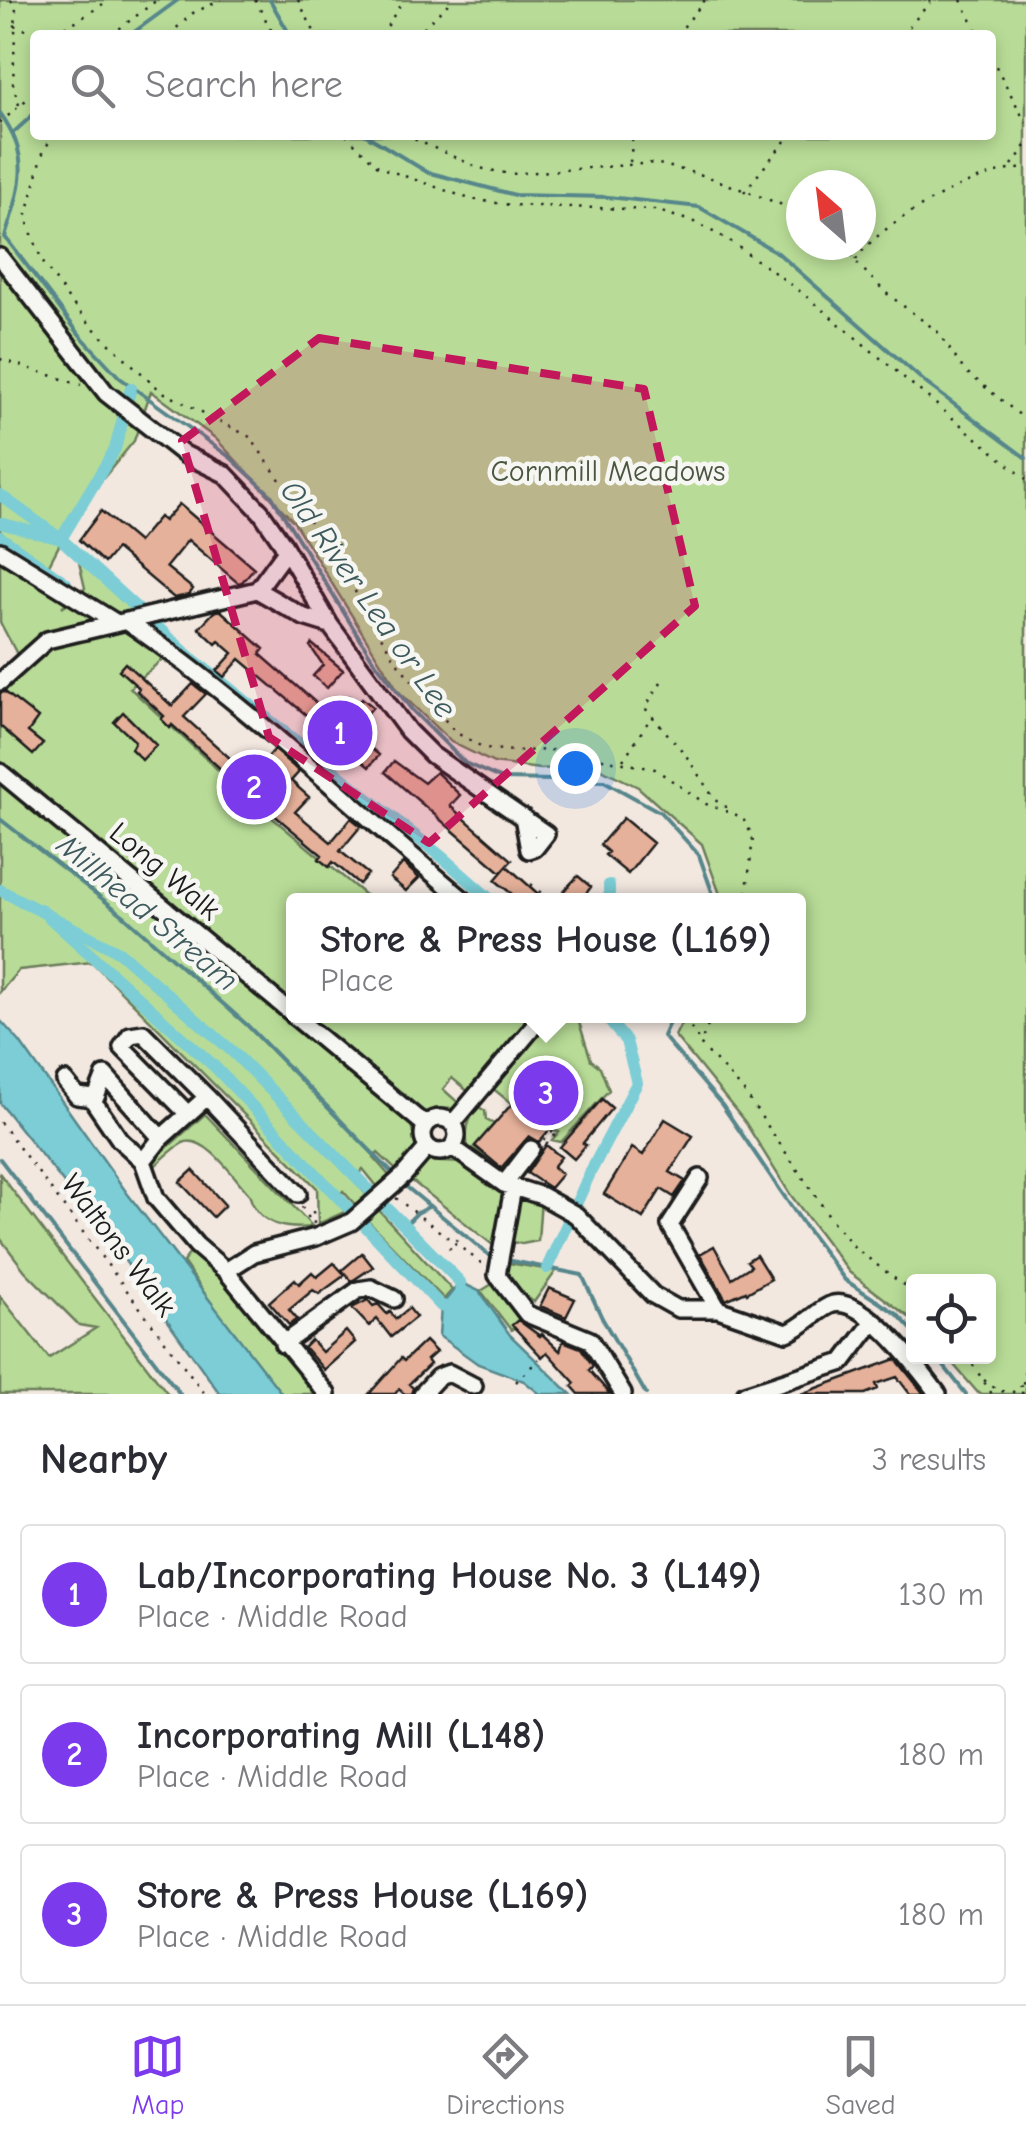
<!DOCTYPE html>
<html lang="en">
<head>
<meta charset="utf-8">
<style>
  :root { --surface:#fff; --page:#f2f2f3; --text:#2b2b33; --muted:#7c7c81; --line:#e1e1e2; --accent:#7c3aed }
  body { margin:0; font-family:"Comic Neue",sans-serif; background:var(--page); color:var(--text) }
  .controls { position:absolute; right:30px; bottom:30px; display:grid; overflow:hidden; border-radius:10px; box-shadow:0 5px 15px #0003 }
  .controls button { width:90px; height:90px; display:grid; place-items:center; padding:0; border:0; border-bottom:2px solid var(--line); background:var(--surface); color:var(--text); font:50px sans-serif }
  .compass { position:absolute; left:786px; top:170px; width:90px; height:90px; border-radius:50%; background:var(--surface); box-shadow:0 5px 15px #0003; rotate:332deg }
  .you { position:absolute; left:575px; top:768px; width:35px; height:35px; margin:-25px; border:8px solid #fff; border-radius:50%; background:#1a73e8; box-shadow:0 0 0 15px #1a73e833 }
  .badge { display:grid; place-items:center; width:65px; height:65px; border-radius:50%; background:var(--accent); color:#fff; font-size:32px; font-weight:700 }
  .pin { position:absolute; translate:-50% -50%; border:5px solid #fff; box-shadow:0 2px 10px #0006 }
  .popup { position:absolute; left:286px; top:893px; width:520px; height:130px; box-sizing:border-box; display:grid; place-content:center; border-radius:10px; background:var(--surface); filter:drop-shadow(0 2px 8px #0005); font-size:32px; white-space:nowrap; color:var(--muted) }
  .popup b { font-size:38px; color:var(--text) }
  .popup::after { content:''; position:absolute; left:50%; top:100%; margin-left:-20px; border:20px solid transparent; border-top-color:var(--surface) }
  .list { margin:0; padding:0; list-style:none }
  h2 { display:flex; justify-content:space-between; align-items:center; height:130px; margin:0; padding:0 40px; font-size:42px }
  h2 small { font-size:32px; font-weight:400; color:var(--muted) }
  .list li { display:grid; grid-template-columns:65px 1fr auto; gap:30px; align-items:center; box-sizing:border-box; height:140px; margin:0 20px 20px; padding:0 20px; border:2px solid var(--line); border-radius:10px }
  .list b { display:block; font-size:38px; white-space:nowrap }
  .list p { margin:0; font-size:32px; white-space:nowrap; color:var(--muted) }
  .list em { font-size:32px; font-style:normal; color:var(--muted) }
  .icon { flex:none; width:55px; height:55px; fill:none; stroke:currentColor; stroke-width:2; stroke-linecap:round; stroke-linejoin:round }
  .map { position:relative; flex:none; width:1026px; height:1394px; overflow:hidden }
  .search { position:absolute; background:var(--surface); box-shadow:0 5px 15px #0003; left:30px; right:30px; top:30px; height:110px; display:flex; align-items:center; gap:25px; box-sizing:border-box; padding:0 35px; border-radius:10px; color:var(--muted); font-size:38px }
  .sheet { height:610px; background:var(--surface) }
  nav { display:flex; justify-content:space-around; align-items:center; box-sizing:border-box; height:140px; border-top:2px solid var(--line); background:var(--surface); font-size:28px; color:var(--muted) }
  nav a { display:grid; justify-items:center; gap:5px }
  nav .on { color:var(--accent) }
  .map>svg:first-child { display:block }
  .green { fill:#b8dc97; stroke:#6a7c5a; stroke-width:2.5; fill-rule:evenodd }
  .water { fill:#7ccdd5; stroke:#56868b; stroke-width:2.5 }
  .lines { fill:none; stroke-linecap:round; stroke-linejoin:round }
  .stream { stroke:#56868b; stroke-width:4 }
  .canal { stroke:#7ccdd5; stroke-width:12 }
  .building { fill:#e6b19a; stroke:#1c1c1c; stroke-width:2.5 }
  .minor-casing { stroke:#1c1c1c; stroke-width:22 }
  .path { stroke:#1c1c1c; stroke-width:2.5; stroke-dasharray:2.5 8; stroke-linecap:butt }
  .minor { stroke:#f6f6f2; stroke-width:15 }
  .marked { fill:#c2185b; fill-opacity:0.2; stroke:#c2185b; stroke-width:8; stroke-dasharray:20 12; stroke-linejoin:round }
  .labels { text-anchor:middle; stroke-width:9; stroke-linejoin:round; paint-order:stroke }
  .park-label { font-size:30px; fill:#4b5641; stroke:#f6f6f2 }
  .street-label { font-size:30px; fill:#1c1c1c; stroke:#f6f6f2 }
  .water-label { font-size:32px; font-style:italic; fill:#3e5a5d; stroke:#f6f6f2 }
</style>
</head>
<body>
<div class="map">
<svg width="1026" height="1394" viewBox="0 0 1026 1394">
  <rect width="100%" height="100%" fill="#f3e8e0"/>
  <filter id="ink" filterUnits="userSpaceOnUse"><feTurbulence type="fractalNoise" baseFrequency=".01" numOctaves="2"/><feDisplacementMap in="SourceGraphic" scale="20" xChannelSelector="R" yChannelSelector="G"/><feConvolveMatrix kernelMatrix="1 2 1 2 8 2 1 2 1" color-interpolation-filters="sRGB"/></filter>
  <g filter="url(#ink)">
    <path class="green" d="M0,0H1026V1394H979L947,1357L988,1356V1282H914L913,1320L849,1272L790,1194L745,1122L675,1036L685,1016H798V900H722L702,844L638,787L595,766L540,769L494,763L451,742L399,692L294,522L215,438L151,391L134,441L78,509L40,582L66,603L62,607L68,603L55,588L106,621L19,658L0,622ZM35,35H991V135H35ZM801,185H861V245H801Z
      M78,558L138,613L114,620L80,596L85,588Z
      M127,628L167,655L130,688L245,795L371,900H294V1016H530L525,1030L471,1094L452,1078L443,1089L463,1107L421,1112L410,1119L417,1152L399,1170L397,1171L378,1153L374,1158L392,1179L381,1191L363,1169L354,1180L370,1199L358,1208L343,1191L336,1199L347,1211L318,1224L317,1188L92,962L19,970L0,992V773L19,780L0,764V689L37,653L76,636Z
      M541,1016H577L591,1060L600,1067L609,1090L561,1142L552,1140L559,1132L547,1127L582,1084L552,1058L512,1104L491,1087Z
      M479,1107L485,1111L486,1120L494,1124L474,1147L499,1170C492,1166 483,1163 477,1158C460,1146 466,1118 479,1107Z
      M205,1114L313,1227C286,1230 257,1225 249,1194C235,1179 205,1133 183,1143C172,1149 161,1161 151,1169V1162Z
      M423,1161L464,1163L504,1190L507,1196L499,1250L407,1177Z
      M0,1174L168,1394H0V1296L49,1358L96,1328L79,1325L25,1271L0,1238Z
      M523,1195L541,1199L538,1241L522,1244L508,1241L517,1196Z
      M376,1207L452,1290L444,1299L363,1216Z
      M190,1253L219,1275L319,1394H282L231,1332L183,1262Z
      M503,1262L556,1271L534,1302C517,1291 507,1282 503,1262Z
      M497,1281L525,1319L511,1330L481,1291Z"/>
    <path class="water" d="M0,1020L20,1042L127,1193L282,1394H220L118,1251L0,1103Z
      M460,1282L479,1291L510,1335L571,1394H540L524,1381L478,1364L439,1336L441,1306Z"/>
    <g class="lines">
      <path class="stream" d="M270,0L290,35
        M130,35L178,0
        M0,113C33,158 20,189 5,237L80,335L120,378L231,458L271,495L372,658L412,710L465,763L502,779L604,781L660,812L699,855L715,900
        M14,132L35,113
        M366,135L427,172L515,195L608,197L699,207L778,253L927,384L1026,458
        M0,819L123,915L247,1025L397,1178
        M672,1016L663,1036L722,1105L806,1228L845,1280L897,1314L914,1332
        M0,1159L180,1394
        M403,1184L490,1256L498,1258
        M404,1226L417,1213L430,1206
        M507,1260L582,1275L602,1318L646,1394
        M936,1356L966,1394"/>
      <path class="canal" d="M0,495L61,539L115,449L131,388
        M0,523L61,539L190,657L442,857L491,900
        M0,537L66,583
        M609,885V900
        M0,890L119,952L233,1052L460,1282L461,1296
        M40,909L214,1066L441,1306L454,1308
        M547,1268L591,1171L637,1083L626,1041L605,1016"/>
    </g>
    <path class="building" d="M179,504L254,568L242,582L238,583L188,540L166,567L193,589L189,595L174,598L116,549L104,563L79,540L101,511L138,542L159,517L164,521Z
      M220,610L264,649L260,654L332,717L349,696L358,704L362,698L373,707L351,732L379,755L369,767L344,746L338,752L325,741L330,735L240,659L224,677L217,671L233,653L219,641L216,644L199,628L214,612Z
      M312,644L343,670L327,688L313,676L323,665L310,646Z
      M125,663L172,706L193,684L206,694L184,717L251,777L274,750L293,766L299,772L291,781L309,797L295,812L331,842L351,818L361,826L340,851L368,874L359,884L333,862L329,867L319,859L322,855L254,798L252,801L242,793L244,790L172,725L170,728L161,719L164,716L137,691L139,688L119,670Z
      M5,692L38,718L28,732L43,744L33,755L0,726V693Z
      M123,712L156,745L142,760L131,749L135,741L114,722Z
      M394,761L424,783L436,772L460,795L450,806L512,860L501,872L385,772Z
      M623,818L653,843L628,874L605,855L608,852L600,845Z
      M403,863L419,878L406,891L390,878Z
      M507,866L545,900H519L495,880Z
      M578,876L591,887L581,900H555Z
      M552,1058L580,1082L544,1124L550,1129L539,1142L529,1136L501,1168L475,1146Z
      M602,1099L612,1108L583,1143L586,1145L574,1159L560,1147Z
      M665,1119L693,1136L670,1172L685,1181L674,1197L661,1189L643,1218L604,1194L632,1148L643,1155Z
      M546,1145L561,1157L553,1167L562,1174L550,1188L527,1173Z
      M193,1170L225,1205L213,1217L180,1182Z
      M714,1246L732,1278L751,1266L747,1261L756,1255L771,1279L747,1293L746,1291L726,1300L700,1254Z
      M362,1253L373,1267L352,1281L342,1270Z
      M334,1263L345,1275L319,1294L313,1290L289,1310L297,1319L289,1325L269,1302L295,1279L299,1284L312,1272L317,1277Z
      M549,1288L575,1299L566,1317L540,1306Z
      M368,1300L373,1306L378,1304L387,1314L390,1312L396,1319L409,1308L416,1317L391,1337L377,1319L369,1326L352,1308Z
      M518,1320L540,1336L542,1334L560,1351L563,1341L581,1348L593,1366L589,1370L610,1394H579L572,1386L575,1383L547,1352L542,1357L512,1325Z
      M346,1331L355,1342L324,1370L304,1347L311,1340L322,1352Z
      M425,1341L436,1352L427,1360L430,1364L409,1384L413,1388L411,1394H404L399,1389L395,1394H369L401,1358L404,1361Z
      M896,1359L924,1394H910L897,1377L876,1384L878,1389L865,1394H801Z"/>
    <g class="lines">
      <defs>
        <path id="minor" d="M0,257L106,393L184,454L225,474L261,512L283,544L285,552L257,590
          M283,544L330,625
          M0,551L115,622
          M129,623C249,705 353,808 464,900
          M0,682L47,640L257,590L304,617L330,625L408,731L432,755L546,834L535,848L529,850L523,817
          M0,772L294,1015
          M294,1016L425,1125
          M65,1081L77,1096L95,1098
          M188,1114L122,1047L130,1035L143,1033L207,1097
          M423 1135a17 17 0 1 1 34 0a17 17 0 1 1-34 0Z
          M453,1123L530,1031L539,1016
          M452,1147L504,1184L542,1196L576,1215L653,1295L678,1309H718L787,1333C805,1326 819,1308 833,1304C866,1297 920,1370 938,1394
          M143,1161L120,1140L94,1102L105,1075L161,1138
          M700,1178L670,1225L718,1309
          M504,1184L531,1149
          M513,1188L497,1275L527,1314L590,1340L623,1394
          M298,1194L207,1097L161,1138L143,1161L156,1198L196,1245L226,1271L327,1394
          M226,1271L254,1253L316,1237L351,1222L403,1176L428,1147
          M283,1344L358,1290L371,1288L394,1299
          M422,1394L438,1377L449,1373L474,1386
          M745,1394L843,1362L874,1321"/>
      </defs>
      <use href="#minor" class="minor-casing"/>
      <path class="path" d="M11,0L16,7L13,84L19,105
        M255,0L274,35
        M298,0L316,35
        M961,0L979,35
        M14,25C47,42 75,23 103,4
        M111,35L157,0
        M169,35L193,13L221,0
        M382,35L403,0
        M416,35L452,0
        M677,35L705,0
        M902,35L932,0
        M991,57L1026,123
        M0,123L35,92
        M55,135L44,149L26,218L42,261L69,300L99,334L161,391L250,437L339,564L395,660L455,732L484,748L513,751L556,750L655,769L706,804L742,817L753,837L746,900
        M346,135L379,167L470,199L510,205L655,210L694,222L727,239L796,288L1026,479
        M405,135L479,168L511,174L655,163L706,176L801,212
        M630,162L633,135
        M1012,165L1026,146
        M744,192L790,135
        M847,245L855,261L886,293L937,331L964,370L1026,420
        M856,260C876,224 985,165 1026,169
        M0,359L81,385
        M661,682L645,708L685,754L715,800L733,812
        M623,760L652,716
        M531,884L549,900
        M712,1016L700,1044L743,1090L834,1223L856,1249L914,1293
        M690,1018L689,1025L700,1042
        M0,1122L205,1394
        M544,1140L553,1130L557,1132L545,1145
        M396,1198L485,1266
        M302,1207L313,1225
        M313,1211L314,1224
        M449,1249L457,1239
        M967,1356L992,1394
        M984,1380L999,1391L1015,1392L1023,1383
        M516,1382L539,1359
        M1022,1394L1026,1356"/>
      <use href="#minor" class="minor"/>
    </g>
  </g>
  <path class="marked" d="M319,338L644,389L695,606L429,843L269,737L182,441Z"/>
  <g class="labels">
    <g class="park-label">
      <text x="608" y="481">Cornmill Meadows</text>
    </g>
    <g class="street-label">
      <text transform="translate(165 871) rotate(40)" y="10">Long Walk</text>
      <text transform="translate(119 1245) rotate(53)" y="10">Waltons Walk</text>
    </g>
    <g class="water-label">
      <text transform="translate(369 599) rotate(55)" y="11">Old River Lea or Lee</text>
      <text transform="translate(148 912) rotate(40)" y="11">Millhead Stream</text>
    </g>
  </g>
</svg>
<div class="controls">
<button><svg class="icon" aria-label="locate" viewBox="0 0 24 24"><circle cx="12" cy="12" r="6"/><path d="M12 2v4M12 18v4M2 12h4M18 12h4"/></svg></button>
</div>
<svg class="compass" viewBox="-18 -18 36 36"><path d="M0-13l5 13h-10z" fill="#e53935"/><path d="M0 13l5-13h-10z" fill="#7c7c81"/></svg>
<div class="you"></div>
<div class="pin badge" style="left:340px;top:733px">1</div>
<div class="pin badge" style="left:254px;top:787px">2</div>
<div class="pin badge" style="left:546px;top:1093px">3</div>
<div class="popup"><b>Store &amp; Press House (L169)</b>Place</div>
<div class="search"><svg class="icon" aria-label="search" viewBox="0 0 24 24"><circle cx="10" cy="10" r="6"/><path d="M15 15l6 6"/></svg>Search here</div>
</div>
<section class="sheet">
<h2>Nearby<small>3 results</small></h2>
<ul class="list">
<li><span class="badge">1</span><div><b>Lab/Incorporating House No. 3 (L149)</b><p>Place · Middle Road</p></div><em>130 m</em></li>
<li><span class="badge">2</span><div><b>Incorporating Mill (L148)</b><p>Place · Middle Road</p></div><em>180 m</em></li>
<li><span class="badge">3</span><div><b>Store &amp; Press House (L169)</b><p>Place · Middle Road</p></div><em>180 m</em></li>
</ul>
</section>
<nav>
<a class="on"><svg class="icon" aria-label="map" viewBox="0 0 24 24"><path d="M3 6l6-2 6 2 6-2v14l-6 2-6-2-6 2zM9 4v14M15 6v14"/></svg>Map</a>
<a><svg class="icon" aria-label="directions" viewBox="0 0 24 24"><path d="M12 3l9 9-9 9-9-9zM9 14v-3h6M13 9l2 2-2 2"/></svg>Directions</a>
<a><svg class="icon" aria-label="saved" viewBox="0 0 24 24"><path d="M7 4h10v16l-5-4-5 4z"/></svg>Saved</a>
</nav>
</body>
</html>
